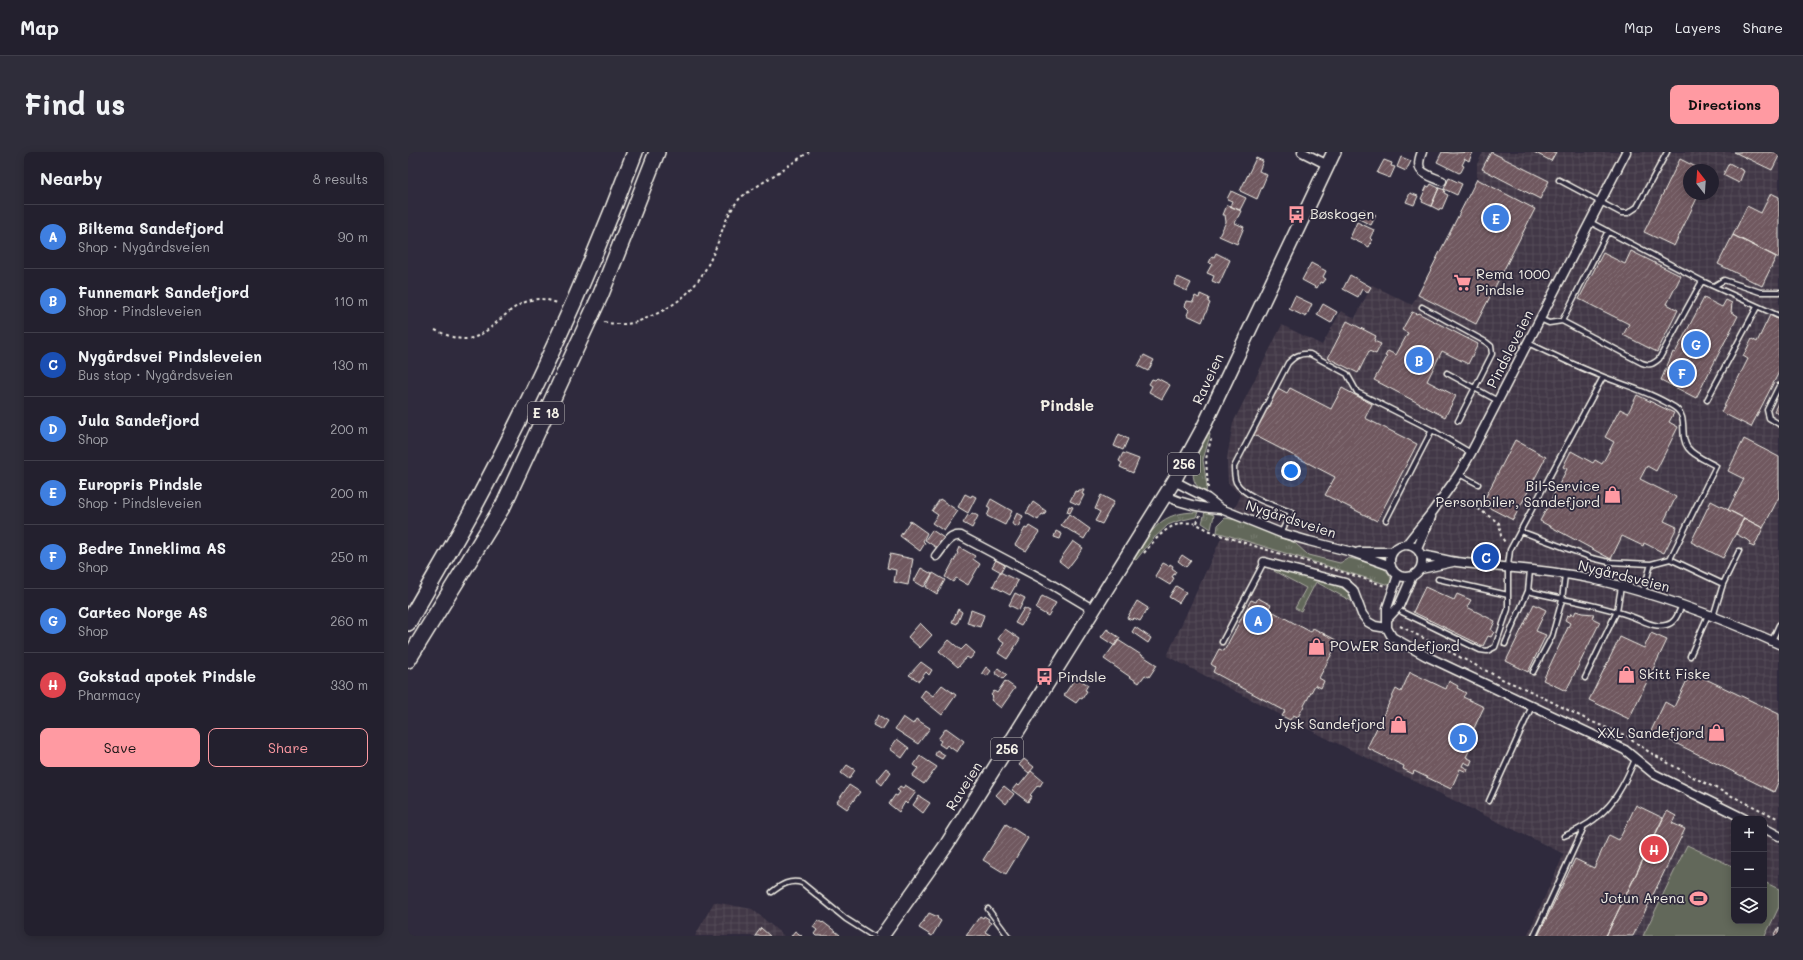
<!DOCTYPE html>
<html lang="en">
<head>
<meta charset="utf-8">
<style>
  :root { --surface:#23202e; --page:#2f2d3a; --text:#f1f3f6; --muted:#a3a3aa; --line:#403e4a; --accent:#ff9aa2 }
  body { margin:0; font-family:Mali,sans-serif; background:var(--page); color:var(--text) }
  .controls { position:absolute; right:12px; bottom:12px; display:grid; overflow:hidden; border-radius:8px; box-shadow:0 2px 10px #0003 }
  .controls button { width:36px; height:36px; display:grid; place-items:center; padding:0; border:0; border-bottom:1px solid var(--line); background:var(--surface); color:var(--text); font:20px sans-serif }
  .compass { position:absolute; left:1275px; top:12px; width:36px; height:36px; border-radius:50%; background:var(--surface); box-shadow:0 2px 10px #0003; rotate:343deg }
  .you { position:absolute; left:883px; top:319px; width:14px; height:14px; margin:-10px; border:3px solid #fff; border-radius:50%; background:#1a73e8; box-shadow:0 0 0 6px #1a73e833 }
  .badge { display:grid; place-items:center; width:26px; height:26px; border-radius:50%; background:var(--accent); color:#fff; font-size:13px; font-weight:700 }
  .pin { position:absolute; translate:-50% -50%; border:2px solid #fff; box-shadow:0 1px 4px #0006 }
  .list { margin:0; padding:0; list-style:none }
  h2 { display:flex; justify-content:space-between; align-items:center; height:52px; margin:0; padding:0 16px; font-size:17px }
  h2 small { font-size:13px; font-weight:400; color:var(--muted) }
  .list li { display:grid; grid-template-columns:26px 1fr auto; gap:12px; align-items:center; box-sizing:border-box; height:64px; padding:0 16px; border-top:1px solid var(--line) }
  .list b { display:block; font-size:15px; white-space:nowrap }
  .list p { margin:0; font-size:13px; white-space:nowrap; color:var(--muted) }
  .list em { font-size:13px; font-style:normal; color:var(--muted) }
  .actions { display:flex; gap:8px; padding:12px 16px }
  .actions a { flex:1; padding:9px 0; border:1px solid var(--accent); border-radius:8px; text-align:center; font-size:14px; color:var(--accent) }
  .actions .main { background:var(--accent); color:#111 }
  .icon { flex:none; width:22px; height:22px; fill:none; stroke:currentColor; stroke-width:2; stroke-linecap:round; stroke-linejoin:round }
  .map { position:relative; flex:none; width:1371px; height:784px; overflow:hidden; border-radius:8px }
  header { display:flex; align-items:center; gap:24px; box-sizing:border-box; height:56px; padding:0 20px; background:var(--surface); border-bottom:1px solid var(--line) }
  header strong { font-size:19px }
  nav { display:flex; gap:22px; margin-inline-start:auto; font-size:14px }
  .intro { display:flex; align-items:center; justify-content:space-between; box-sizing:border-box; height:96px; padding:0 24px }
  h1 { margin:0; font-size:28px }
  .button { padding:10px 18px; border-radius:8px; background:var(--accent); color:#111; font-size:14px; font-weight:700 }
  main { display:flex; gap:24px; padding:0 24px }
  aside { flex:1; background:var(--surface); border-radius:8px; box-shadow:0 2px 10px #0003 }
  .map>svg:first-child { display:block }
  .industrial { fill:url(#industrial-grid); fill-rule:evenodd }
  .grass { fill:url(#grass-tufts); stroke:#abaca1 }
  .garden { fill:#62685a; stroke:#abaca1 }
  .building { fill:url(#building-hatch); stroke:#f4f1e8 }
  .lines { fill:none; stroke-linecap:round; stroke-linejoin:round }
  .lane-casing { stroke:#f4f1e8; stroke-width:7 }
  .street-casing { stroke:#f4f1e8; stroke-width:11 }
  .primary-casing { stroke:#f4f1e8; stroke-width:16 }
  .highway-casing { stroke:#f4f1e8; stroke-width:18 }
  .path { stroke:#f4f1e8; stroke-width:2; stroke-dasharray:3 3; stroke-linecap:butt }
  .lane { stroke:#2f2a3d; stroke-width:4 }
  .street { stroke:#2f2a3d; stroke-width:8 }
  .primary { stroke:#2f2a3d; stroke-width:13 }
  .highway { stroke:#2f2a3d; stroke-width:15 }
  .labels { text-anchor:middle; stroke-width:3.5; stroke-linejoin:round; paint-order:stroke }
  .shield { fill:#2f2a3d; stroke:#b9b5b5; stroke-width:1 }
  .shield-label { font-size:13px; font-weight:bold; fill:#f4f1e8 }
  .poi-label { font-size:14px; fill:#f4f1e8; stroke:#2f2a3d; text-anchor:start }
  .street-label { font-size:14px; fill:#f4f1e8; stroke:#2f2a3d }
  .neighbourhood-label { font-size:15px; font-weight:bold; fill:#f4f1e8; stroke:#2f2a3d }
</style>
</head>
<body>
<header>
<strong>Map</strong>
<nav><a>Map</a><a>Layers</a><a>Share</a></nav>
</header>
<div class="intro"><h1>Find us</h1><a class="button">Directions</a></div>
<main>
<aside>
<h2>Nearby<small>8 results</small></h2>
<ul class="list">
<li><span class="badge" style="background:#3f7fe0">A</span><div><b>Biltema Sandefjord</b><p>Shop · Nygårdsveien</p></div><em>90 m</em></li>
<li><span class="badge" style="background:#3f7fe0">B</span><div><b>Funnemark Sandefjord</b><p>Shop · Pindsleveien</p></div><em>110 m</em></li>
<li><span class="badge" style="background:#1a4fb4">C</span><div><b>Nygårdsvei Pindsleveien</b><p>Bus stop · Nygårdsveien</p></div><em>130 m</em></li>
<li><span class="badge" style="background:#3f7fe0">D</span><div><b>Jula Sandefjord</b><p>Shop</p></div><em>200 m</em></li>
<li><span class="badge" style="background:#3f7fe0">E</span><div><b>Europris Pindsle</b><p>Shop · Pindsleveien</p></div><em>200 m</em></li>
<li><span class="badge" style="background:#3f7fe0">F</span><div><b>Bedre Inneklima AS</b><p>Shop</p></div><em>250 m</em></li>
<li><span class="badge" style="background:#3f7fe0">G</span><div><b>Cartec Norge AS</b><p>Shop</p></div><em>260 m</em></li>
<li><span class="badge" style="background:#e0444e">H</span><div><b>Gokstad apotek Pindsle</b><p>Pharmacy</p></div><em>330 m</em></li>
</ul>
<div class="actions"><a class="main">Save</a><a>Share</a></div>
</aside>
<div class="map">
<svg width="1371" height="784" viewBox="0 0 1371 784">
  <defs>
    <pattern id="industrial-grid" width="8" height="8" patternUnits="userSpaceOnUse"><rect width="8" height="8" fill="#423847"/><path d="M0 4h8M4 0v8" fill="none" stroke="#554c59"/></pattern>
    <pattern id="grass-tufts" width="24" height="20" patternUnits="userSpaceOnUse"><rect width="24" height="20" fill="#62685a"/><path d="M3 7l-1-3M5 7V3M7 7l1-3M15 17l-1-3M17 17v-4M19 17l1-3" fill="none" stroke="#797e72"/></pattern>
    <pattern id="building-hatch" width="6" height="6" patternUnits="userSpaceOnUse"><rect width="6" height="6" fill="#6f585f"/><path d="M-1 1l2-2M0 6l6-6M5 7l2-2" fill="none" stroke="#847076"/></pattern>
  </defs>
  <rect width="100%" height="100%" fill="#2f2a3d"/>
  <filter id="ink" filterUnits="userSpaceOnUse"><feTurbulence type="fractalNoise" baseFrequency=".025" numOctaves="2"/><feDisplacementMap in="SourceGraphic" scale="8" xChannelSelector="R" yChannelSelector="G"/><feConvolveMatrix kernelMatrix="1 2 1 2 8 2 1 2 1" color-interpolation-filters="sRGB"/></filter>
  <g filter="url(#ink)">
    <path class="industrial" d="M1075,0H1371V784H1119L1156,702L908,581L759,504L833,343L820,331L819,307L825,271L874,173L914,193L933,159L947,166L964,133L1004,153L1069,27V12ZM1281,18H1305V42H1281ZM1326,667H1356V769H1326Z
      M306,750L344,757L376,784H287Z"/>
    <path class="grass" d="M801,280L802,283L795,308L799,334L798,340C772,330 792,296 801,280Z
      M790,360L788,365L770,369L760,373L744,388L728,408L726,407C744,377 752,360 790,360Z
      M797,360L806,363L803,377L794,371Z
      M817,366L829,368L887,391L900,403L932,411L941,406L970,413C978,416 985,425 984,434L809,380L810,373Z
      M868,417C889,422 935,428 946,447L945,450L908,430L893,459L887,456L898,436L866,419Z"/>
    <path class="garden" d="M1279,693L1326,715V769H1356V730L1371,737V755L1357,784H1235Z"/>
    <path class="building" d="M1034,0L1044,1L1065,0L1061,9L1056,6L1057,7L1054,13L1056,14L1053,20L1051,21L1029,10Z
      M1083,0L1141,29L1132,47L1074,17Z
      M1126,0H1148L1143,9Z
      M1326,0H1371V4L1364,18Z
      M993,5L1003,9L998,19L989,15Z
      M848,6L855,9L851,19L859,23L849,47L832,39Z
      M1272,7L1294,18H1281V42H1291L1266,94L1236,80Z
      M976,8L984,11L983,14L987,15L982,26L969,21Z
      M1321,11L1336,19L1331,31L1315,23Z
      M1041,26L1054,32L1049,43L1036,37Z
      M1069,27L1127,57L1068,172L1010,143Z
      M1023,32L1031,36L1023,54L1014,50L1015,48L1013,47L1019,34L1021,35Z
      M1031,36L1037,38L1036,41L1040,43L1034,57L1032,56L1031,58L1023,54Z
      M823,39L838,46L832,58L822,54L824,49L819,47Z
      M1002,41L1010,44L1006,53L998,50Z
      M1363,41L1371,45V106L1325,83L1339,54L1353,61Z
      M819,53L833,59L827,71L836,75L829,92L811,84L818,70L817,63H815Z
      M955,57L968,63L963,73L951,67Z
      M949,70L966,78L962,86L964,88L961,95L942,86Z
      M1325,83L1368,105L1354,134L1310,112Z
      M1223,99L1273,124L1259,152L1270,158L1249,200L1215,183L1221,172L1171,147L1195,101L1217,112Z
      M808,101L822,108L811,132L804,129L806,124L799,121L804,112L801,111L804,104L806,105Z
      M903,111L918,119L915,125L918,127L915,131L912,130L909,136L894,128Z
      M942,123L963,135L960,140L954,137L950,145L935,137Z
      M770,125L783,131L779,139L766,133Z
      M792,142L801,146L800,150L802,151L794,170L779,163L781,158L777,154L779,149L785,150L787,144L791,146Z
      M887,144L904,152L898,165L881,157Z
      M1296,146L1314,155L1318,148L1324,151L1323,160L1330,164L1288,246L1253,228L1265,200L1267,201Z
      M915,152L929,160L923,171L909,163Z
      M1004,160L1009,162L1010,161L1070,192L1060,212L1034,199L1019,229L1048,244L1037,265L966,228L979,205L977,204L980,199L988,203L1000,181L994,178Z
      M1362,163L1371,168V220L1343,275L1313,260L1340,207L1335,204L1344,187L1349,190Z
      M939,169L968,184L966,189L973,192L968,202L961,199L950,221L920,206Z
      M736,203L746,208L740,219L730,214Z
      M749,226L762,233L754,247L741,240L744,234L741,232L744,227L747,228Z
      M868,235L879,241L882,236L923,257L934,236L964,252L957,266L1009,292L969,369L917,343L927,325L844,282Z
      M1229,243L1266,261L1261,270L1270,275L1248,319L1239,314L1232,327L1268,345L1256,369L1269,375L1256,401L1236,391L1235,394L1214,384L1203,407L1132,369L1159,317L1155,315L1163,299L1185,311L1187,308L1194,312L1206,290L1197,285L1212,257L1220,261Z
      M1371,249V262L1366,259Z
      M711,282L720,287L715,298L706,294Z
      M1336,287L1371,305V345L1355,376L1320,358L1336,327L1320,319Z
      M1107,288L1138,305L1105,368L1074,352Z
      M715,301L731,307L725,321L712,315L714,311L711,309Z
      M670,338H676L674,342L676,343L671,353L662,349L667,339L670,340Z
      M557,342L563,345L564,343L568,345L560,361L550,355Z
      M693,343L706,350L694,372L687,369L692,360L687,357Z
      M532,347L550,359L536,379L524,371L530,363L524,359Z
      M583,347L604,359L597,373L579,364L582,357L579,355Z
      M1303,349L1336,366L1315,406L1283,390Z
      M625,350L638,359L636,363L634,362L630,368L618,361Z
      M661,354L665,355L662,361L659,360Z
      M564,361L570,364L564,376L555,371L560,363L562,364Z
      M609,361L615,364L610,375L604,372Z
      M661,362L682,377L676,387L653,373Z
      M1336,366L1355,376L1346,395L1341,393L1343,390L1328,382Z
      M502,369L519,381L515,389L517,391L512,399L492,384Z
      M621,374L631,380L618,399L607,393L617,376L619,377Z
      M524,378L536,386L529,396L517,388Z
      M648,379L654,382L652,387L646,385Z
      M665,389L675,396L660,416L651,409Z
      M551,395L567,404L565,407L572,412L560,433L548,426L545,430L537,425L550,401L549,400Z
      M482,402L505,407L500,433L486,430L488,418L479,416Z
      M774,403L783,409L778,415L770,409Z
      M588,408L597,413L593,420L584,415Z
      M755,411L761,414L762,412L765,414L764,416L768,419L764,425L766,426L762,433L747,424Z
      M513,416L524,422L516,435L506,429Z
      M592,420L610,429L602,443L585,434Z
      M525,421L537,428L529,442L518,435Z
      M768,434L778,440L771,451L761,445Z
      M1017,435L1046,448L1049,442L1063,448L1059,455L1087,469L1083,478L1086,480L1083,485L1080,484L1075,494L1005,460Z
      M607,441L617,446L611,458L601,453Z
      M634,444L648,451L640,464L628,457Z
      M850,446L863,453L860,457L886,471L903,480L905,476L928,488L925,492L928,494L911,526L916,529L913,536L907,533L890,565L885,563L882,568L874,564L877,559L805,520L807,515L803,512L811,497L816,499L843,448L848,450Z
      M729,449L740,456L732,469L726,466L724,468L719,466Z
      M1126,452L1138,458L1128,479L1138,483L1120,520L1098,509Z
      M616,456L622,459L613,474L607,471Z
      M550,457L554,460L549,472L544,470Z
      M563,458L576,463L572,475L559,471Z
      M1168,459L1174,461L1186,462L1184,466L1192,470L1158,539L1135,528L1162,471L1157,468L1159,463L1162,464L1163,461L1166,463Z
      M512,471L524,483L512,496L500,485Z
      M727,475L743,486L740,491L724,480Z
      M597,477L612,487L599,507L590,501L596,491L590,487Z
      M699,477L712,486L707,494L693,485Z
      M1243,481L1259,488L1221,567L1181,548L1212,485L1236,496Z
      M541,488L553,498L558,493L567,501L562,507L559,505L550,515L531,499Z
      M710,488L749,513L741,525L737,523L731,531L696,507Z
      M513,510L524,518L521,523L518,520L511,529L501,523Z
      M578,515L583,519L579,524L574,521Z
      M590,516L599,523L595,527L587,521Z
      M1002,520L1038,537L1041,529L1050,534L1049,536L1058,541L1055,545L1076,555L1058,593L1063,595L1058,605L1064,608L1062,613L1056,610L1054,614L1060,617L1059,620L1052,617L1043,637L1006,619L1005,622L995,617L996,614L959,596L988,537L993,540Z
      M1283,520L1371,562V628L1366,640L1243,579L1257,550L1266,555Z
      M668,525L680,533L677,538L679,539L674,547L672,546L668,551L656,543Z
      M597,529L607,536L593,556L583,548L585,545L583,543L586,539L589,541Z
      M534,533L548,543L534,563L512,545L517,538L525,544Z
      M470,563L480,569L474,578L465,573Z
      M495,565L505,572L508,567L522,576L510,592L487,577Z
      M538,576L556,589L549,600L539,593L537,596L531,592L533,589L530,587Z
      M489,587L501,596L494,606L482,597Z
      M529,598L537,603L534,607L527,603Z
      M512,604L529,615L516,632L504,624L510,616L506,613Z
      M616,607L626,615L621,621L611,613Z
      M439,613L447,618L441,627L433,621Z
      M478,616L483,620L474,633L468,628Z
      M623,619L635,629L632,634L630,633L622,643L624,644L620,650L604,638L609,632L611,634Z
      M441,633L452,640L439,657L429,650Z
      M497,633L508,640L499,652L497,650L491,660L481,652L487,643L489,644L492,640L489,638L492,634L495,636Z
      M596,634L606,642L598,652L588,643Z
      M511,644L522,651L515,661L505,653Z
      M1228,653L1255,666L1198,784H1130L1167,707L1186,716L1201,683L1211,688Z
      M1259,659L1268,664L1264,671L1277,677L1225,784H1198Z
      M598,672L620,686L598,722L575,708Z
      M521,761L530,765L529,766L533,769L524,784L511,776Z
      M572,764L575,766L576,764L581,767L580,769L583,771L577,780L584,784H558Z
      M410,768L414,771L415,770L432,783L431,784H408L406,782L409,778L405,775Z
      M1371,775V784H1366Z
      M353,776L362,784H347Z
      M387,779L394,784H383Z"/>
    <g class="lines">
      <defs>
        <path id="lane" d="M1151,28L1213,61H1220L1229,55L1259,0
          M1182,70L1294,129L1371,164
          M1306,134L1316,128L1352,140H1371
          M1014,155L1078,190L1083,194L1084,202L1050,269
          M1132,167L1141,171L1154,169L1234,211C1242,214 1245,212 1251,207L1294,129
          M1154,169L1200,79
          M1120,191C1145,203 1170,215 1196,225C1219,234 1244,241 1266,255C1282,265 1270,283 1280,296C1286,304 1299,309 1308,314L1262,407
          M1039,221L1090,249
          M1371,234L1359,258L1361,266L1371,272
          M1299,248L1349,155
          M1051,322L1070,332
          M978,368L1024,278
          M1112,379L1184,406L1201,410L1243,412L1262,407L1315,432
          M873,381L883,360C868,354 836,345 828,330C826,325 826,320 826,315L880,211C887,204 892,201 902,202L939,222L949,240L1024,278L1063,301
          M1030,427L1100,443
          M1120,439C1155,448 1191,452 1225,465C1236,469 1247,476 1258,473C1268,471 1270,461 1274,453
          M1235,440L1243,412
          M994,460L1072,498L1079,499L1087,495L1100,457V414L1102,398L1195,225
          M1305,465L1315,432L1331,399
          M1364,489L1371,473
          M814,490L856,410
          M1097,492L1120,439L1122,418
          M1282,504L1300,463
          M1125,520L1144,484L1154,448L1157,423
          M1177,526L1209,459L1213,435
          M1081,649L1124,554
          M1156,684C1196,668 1211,646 1227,607
          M364,740C373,733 382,727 394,731L438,767L465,784
          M580,757L600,784
          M1126,784L1175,677"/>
        <path id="street" d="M894,0L920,13
          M1014,0C1005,21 1018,22 1034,29
          M766,329L799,346L813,357L873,381L901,389L944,400L983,414
          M758,344C775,352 793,356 813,357
          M982 409a16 16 0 1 1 32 0a16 16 0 1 1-32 0Z
          M998,393L1025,359L1051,322L1063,301L1218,0
          M1009,397L1023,365
          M951,400H984
          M1013,403C1026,405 1037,408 1049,410C1094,416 1140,417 1185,427C1249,442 1311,465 1371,492
          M528,404C535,396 541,382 553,384L636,428L686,458
          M856,410L937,431L945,438L954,462L960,470L967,474L979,476
          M1013,417L1045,410
          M990,423L979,456V476L984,485L1018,504L1217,598L1246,622L1337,667
          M980,466L991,454L1004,424
          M1356,676L1371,684"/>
        <path id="primary" d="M474,784L539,692L766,329L796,274L926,0"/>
        <path id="highway" d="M0,471C24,428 50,386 73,342C132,231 183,117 227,0
          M0,508L96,352L193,142L249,0"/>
      </defs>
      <use href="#lane" class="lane-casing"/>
      <use href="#street" class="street-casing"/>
      <use href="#primary" class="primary-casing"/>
      <use href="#highway" class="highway-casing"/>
      <path class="path" d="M196,170C219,175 228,171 248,162C282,146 297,124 310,90C316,73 321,58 333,45L401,0
        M27,178C36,182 45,186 54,187C84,189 98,147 133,147C138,147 145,150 151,151
        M800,336L798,307L803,287
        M1060,350L1091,371L1093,384L1098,392
        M789,371L792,363
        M736,401C747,388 758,373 776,371C788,369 794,376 805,380C811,383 818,385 825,387C875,404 927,416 977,434
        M992,474L1096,528L1120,538L1182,569L1219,584L1241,600L1285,625L1371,667"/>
      <use href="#lane" class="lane"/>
      <use href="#street" class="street"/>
      <use href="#primary" class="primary"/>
      <use href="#highway" class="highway"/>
    </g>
  </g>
  <defs>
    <symbol id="bus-bare" viewBox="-9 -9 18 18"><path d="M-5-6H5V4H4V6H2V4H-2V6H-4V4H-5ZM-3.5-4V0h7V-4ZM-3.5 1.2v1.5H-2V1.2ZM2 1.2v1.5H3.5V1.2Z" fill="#ff9aa2" stroke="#2f2a3d" stroke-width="2.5" paint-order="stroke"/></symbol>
    <symbol id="supermarket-bare" viewBox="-9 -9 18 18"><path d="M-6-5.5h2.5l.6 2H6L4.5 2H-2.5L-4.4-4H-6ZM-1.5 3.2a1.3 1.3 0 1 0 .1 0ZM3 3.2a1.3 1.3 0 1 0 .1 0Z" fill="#ff9aa2" stroke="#2f2a3d" stroke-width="2.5" paint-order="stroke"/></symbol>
    <symbol id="shop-bare" viewBox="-9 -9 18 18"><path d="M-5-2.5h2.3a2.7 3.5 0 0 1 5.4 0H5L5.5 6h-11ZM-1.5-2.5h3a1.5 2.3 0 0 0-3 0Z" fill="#ff9aa2" stroke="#2f2a3d" stroke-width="2.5" paint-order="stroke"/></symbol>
    <symbol id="stadium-bare" viewBox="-9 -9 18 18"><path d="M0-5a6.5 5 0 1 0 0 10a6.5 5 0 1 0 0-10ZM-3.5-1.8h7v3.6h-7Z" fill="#ff9aa2" stroke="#2f2a3d" stroke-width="2.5" paint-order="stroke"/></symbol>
  </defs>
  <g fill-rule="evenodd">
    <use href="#bus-bare" x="876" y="50" width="25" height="25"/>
    <use href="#supermarket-bare" x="1042" y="118" width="25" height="25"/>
    <use href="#shop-bare" x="1192" y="330" width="25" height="25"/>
    <use href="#shop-bare" x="896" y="482" width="25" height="25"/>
    <use href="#shop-bare" x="1206" y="510" width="25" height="25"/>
    <use href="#bus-bare" x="624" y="512" width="25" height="25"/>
    <use href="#shop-bare" x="978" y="560" width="25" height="25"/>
    <use href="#shop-bare" x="1296" y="568" width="25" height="25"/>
    <use href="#stadium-bare" x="1278" y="734" width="25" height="25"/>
  </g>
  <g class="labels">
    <g class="shield">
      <rect x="120" y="250" width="36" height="22" rx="3"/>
      <rect x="760" y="301" width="32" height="22" rx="3"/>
      <rect x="583" y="586" width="32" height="22" rx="3"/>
    </g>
    <g class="shield-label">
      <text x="138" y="266">E 18</text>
      <text x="776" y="317">256</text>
      <text x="599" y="602">256</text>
    </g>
    <g class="poi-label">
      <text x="902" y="67">Bøskogen</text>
      <text x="1068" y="127">Rema 1000<tspan x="1068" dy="16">Pindsle</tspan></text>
      <text x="1192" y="339" text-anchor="end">Bil-Service<tspan x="1192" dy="16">Personbiler, Sandefjord</tspan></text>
      <text x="922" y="499">POWER Sandefjord</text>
      <text x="1231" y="527">Skitt Fiske</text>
      <text x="650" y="530">Pindsle</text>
      <text x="977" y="577" text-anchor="end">Jysk Sandefjord</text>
      <text x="1296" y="586" text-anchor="end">XXL Sandefjord</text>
      <text x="1277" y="751" text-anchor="end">Jotun Arena</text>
    </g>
    <g class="street-label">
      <text transform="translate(1102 197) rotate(-63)" y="5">Pindsleveien</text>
      <text transform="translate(800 227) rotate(-65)" y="5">Raveien</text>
      <text transform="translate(883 367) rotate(18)" y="5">Nygårdsveien</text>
      <text transform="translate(1216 424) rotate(14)" y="5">Nygårdsveien</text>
      <text transform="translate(556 634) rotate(-58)" y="5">Raveien</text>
    </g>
    <g class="neighbourhood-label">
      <text x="659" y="259">Pindsle</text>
    </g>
  </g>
</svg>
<div class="controls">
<button>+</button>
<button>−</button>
<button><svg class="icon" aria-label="layers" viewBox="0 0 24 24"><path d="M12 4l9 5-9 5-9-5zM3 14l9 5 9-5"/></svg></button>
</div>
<svg class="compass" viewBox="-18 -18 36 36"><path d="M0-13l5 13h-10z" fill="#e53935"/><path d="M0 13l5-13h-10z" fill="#a3a3aa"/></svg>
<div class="you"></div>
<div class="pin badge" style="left:850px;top:468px;background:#3f7fe0">A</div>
<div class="pin badge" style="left:1011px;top:208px;background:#3f7fe0">B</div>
<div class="pin badge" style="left:1078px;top:405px;background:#1a4fb4">C</div>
<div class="pin badge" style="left:1055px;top:586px;background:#3f7fe0">D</div>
<div class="pin badge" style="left:1088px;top:66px;background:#3f7fe0">E</div>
<div class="pin badge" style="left:1274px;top:221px;background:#3f7fe0">F</div>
<div class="pin badge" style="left:1288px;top:192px;background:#3f7fe0">G</div>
<div class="pin badge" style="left:1246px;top:697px;background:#e0444e">H</div>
</div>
</main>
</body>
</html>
